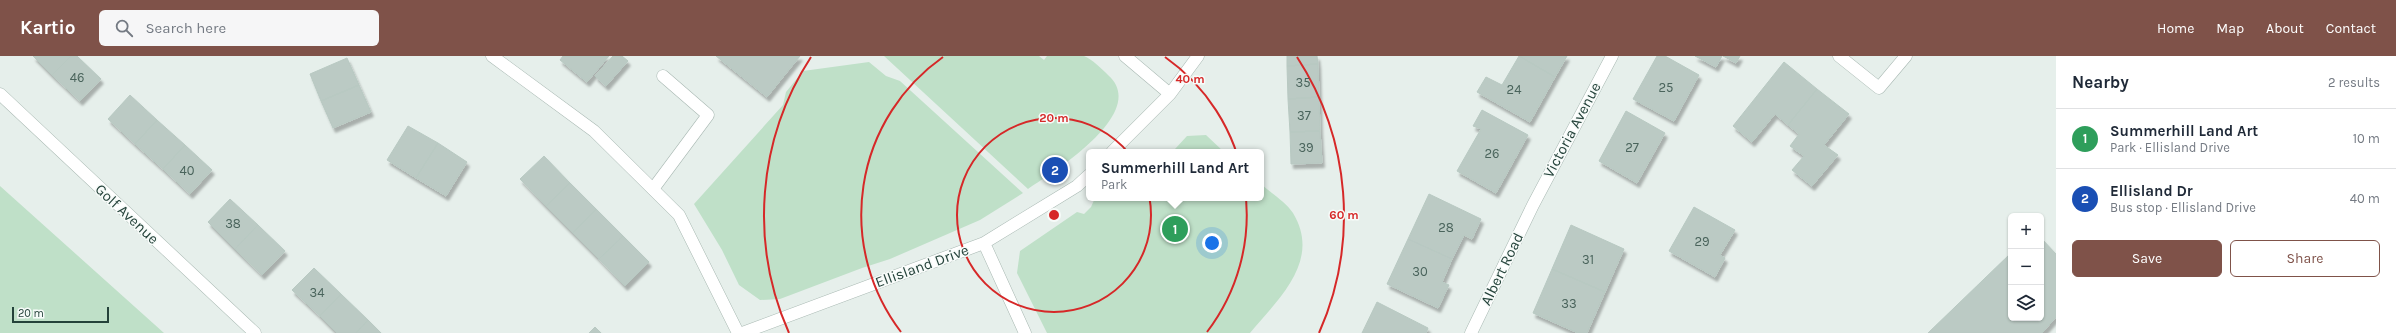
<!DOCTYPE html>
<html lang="en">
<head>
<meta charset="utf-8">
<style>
  :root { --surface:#fff; --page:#f6f6f7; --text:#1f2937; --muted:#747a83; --line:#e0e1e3; --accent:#7f5249 }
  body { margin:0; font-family:Karla,sans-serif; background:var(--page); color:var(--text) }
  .controls { position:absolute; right:12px; bottom:12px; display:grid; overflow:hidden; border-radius:6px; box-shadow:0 1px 3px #0004 }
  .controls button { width:36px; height:36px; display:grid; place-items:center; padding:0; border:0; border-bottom:1px solid var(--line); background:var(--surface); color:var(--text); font:20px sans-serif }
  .scale { position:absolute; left:12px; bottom:10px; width:97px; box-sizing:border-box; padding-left:4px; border:2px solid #24423a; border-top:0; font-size:11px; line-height:14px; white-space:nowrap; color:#24423a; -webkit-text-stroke:3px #f7fbf9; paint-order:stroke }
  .you { position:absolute; left:1212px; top:187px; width:14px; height:14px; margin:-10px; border:3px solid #fff; border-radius:50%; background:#1a73e8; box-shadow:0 0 0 6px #1a73e833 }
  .badge { display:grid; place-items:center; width:26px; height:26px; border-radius:50%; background:var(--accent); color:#fff; font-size:13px; font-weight:700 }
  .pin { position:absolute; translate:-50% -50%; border:2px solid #fff; box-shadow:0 1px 4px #0006 }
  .popup { position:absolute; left:1086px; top:93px; width:178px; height:52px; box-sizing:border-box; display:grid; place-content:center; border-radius:6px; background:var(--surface); filter:drop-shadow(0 1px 3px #0005); font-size:13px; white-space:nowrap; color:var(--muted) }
  .popup b { font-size:15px; color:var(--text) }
  .popup::after { content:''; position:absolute; left:50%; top:100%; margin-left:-8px; border:8px solid transparent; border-top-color:var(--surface) }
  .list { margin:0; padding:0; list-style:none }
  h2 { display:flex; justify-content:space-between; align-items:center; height:52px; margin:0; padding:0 16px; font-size:17px }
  h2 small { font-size:13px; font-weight:400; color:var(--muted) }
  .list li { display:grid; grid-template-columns:26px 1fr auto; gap:12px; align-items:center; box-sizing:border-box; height:60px; padding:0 16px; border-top:1px solid var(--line) }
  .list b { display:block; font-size:15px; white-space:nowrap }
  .list p { margin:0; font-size:13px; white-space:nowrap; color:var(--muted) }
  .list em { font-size:13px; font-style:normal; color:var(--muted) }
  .actions { display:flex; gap:8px; padding:12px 16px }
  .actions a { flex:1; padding:9px 0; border:1px solid var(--accent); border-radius:6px; text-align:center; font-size:14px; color:var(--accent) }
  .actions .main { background:var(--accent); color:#fff }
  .icon { flex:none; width:22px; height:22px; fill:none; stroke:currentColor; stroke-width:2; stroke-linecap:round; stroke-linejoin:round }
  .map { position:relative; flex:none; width:2056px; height:277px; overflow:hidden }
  header { display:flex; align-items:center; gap:24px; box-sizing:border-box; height:56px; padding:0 20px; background:var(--accent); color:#fff }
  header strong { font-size:19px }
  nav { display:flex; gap:22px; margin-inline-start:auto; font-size:14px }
  .search { width:280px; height:36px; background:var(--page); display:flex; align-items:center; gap:10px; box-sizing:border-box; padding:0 14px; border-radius:6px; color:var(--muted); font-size:15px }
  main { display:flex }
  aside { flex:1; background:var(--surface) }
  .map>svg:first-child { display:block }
  .green { fill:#bfe0c8 }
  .building { fill:#bbcac4; stroke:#b8c9c2; filter:url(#shadow) }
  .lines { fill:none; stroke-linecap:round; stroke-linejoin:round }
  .service-casing { stroke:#a8b8b2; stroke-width:13 }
  .minor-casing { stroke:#a8b8b2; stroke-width:13 }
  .service { stroke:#fff; stroke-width:12 }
  .minor { stroke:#fff; stroke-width:12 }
  .ring { fill:none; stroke:#d62828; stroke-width:2 }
  .labels { text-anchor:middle; stroke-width:3; stroke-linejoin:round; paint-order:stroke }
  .number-label { font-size:13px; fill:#4a645c }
  .street-label { font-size:15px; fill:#24423a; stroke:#f7fbf9 }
  .centre { fill:#d62828; stroke:#f7fbf9; stroke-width:2 }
  .ring-label { font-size:12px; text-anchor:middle; font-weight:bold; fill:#d62828; stroke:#f7fbf9; stroke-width:3; stroke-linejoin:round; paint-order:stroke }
</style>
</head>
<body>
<header>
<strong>Kartio</strong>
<div class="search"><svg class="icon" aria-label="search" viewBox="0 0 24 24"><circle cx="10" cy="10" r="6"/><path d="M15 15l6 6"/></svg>Search here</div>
<nav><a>Home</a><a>Map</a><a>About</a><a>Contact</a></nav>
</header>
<main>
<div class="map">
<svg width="2056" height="277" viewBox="0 0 2056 277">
  <defs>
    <filter id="shadow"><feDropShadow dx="2.5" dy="4.5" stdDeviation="1" flood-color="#0004"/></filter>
  </defs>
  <rect width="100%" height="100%" fill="#e6efeb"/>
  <path class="green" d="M884,0H1039L1044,4L1047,0C1057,0 1075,0 1084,0C1092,3 1102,13 1108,19C1150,56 1055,115 1028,133Z
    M869,6L886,20L900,25L1023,137L980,164L890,203L862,212L780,243L760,244L739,229L722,194L694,148L783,49L786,36L803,15Z
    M1206,79L1224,96H1169L1175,93L1187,80Z
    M1261,128C1271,137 1286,146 1293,157C1322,205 1278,243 1250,277H1047L1017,217L1020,195L1077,156L1084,158L1091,151L1095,142H1261Z
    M0,130L164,277H0Z"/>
  <path class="building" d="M33,0H71L52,19Z
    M71,0H77L101,23L80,45L52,19Z
    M563,0H609L587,26L560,4Z
    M613,0H622L628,5L606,30L595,20Z
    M716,0H800L767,41Z
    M1287,0H1317L1318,8L1287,10Z
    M1519,0L1555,21L1530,66L1477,36L1486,21L1502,29Z
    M1519,0H1567L1555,21Z
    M1657,0H1665L1699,19L1674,65L1633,43Z
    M1695,0H1722L1716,11Z
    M1723,0H1740L1736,7Z
    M347,2L359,29L321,45L310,18Z
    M1784,6L1817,33L1788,69L1775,58L1752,86L1733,70Z
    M1318,8L1319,41L1288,43L1287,10Z
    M359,29L371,56L333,72L321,45Z
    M1817,33L1849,58L1824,89L1838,99L1812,130L1792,114L1804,100L1790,90L1799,78L1788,69Z
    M130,39L157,64L135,88L108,63Z
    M1319,41L1320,75L1290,76L1288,43Z
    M1482,54L1528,79L1496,137L1457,115L1481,73L1473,70Z
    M1626,55L1665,77L1637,127L1599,105Z
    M157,64L185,89L163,113L135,88Z
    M408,70L438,87L416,122L387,104Z
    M1320,75L1322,107L1291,108L1290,76Z
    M438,87L467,106L446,140L416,122Z
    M185,89L212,114L190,138L163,113Z
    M544,100L570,127L546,150L520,123Z
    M570,127L596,153L573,177L546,150Z
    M1429,138L1481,163L1472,183L1464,179L1452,203L1408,183Z
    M230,143L258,169L235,193L208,166Z
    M1694,151L1735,174L1720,199L1725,202L1715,221L1669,195Z
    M596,153L623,180L599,203L573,177Z
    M258,169L285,195L262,219L235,193Z
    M1571,169L1624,193L1605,236L1552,213Z
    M623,180L649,206L625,230L599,203Z
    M2041,182L2056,198V261L2042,277H1928L2011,197V262H2041Z
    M1408,183L1452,203L1442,226L1449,229L1438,252L1387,228Z
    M314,212L341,238L320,260L292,234Z
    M1552,213L1605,236L1587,277H1578L1533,257Z
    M341,238L368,264L356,277H337L320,260Z
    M1377,246L1428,272L1426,277H1362Z
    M368,264L381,277H356Z
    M595,271L601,277H589Z"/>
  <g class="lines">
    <defs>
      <path id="service" d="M653,133L708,59L663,20"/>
      <path id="minor" d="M492,0L594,75L679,159L738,277
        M1125,0L1170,38
        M1839,0L1879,32L1906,0
        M0,38L255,277
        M1112,96L1170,38L1198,0
        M984,187L1025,277
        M742,277L984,187L1077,130L1089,119
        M1471,277L1533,149L1612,0"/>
    </defs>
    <use href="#service" class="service-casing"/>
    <use href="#minor" class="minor-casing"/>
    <use href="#service" class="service"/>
    <use href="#minor" class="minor"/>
  </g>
  <g class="ring">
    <circle cx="1054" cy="159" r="97"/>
    <path d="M901 276A193 193 0 0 1 943 1M1165 1A193 193 0 0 1 1207 276"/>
    <path d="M789 277A290 290 0 0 1 811 1M1297 1A290 290 0 0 1 1319 277"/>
  </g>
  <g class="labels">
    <g class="number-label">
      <text x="77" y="26">46</text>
      <text x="1303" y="31">35</text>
      <text x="1666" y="36">25</text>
      <text x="1514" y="38">24</text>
      <text x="1304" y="64">37</text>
      <text x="1306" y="96">39</text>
      <text x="1632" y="96">27</text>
      <text x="1492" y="102">26</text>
      <text x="187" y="119">40</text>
      <text x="233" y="172">38</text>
      <text x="1446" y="176">28</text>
      <text x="1702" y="190">29</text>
      <text x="1588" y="208">31</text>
      <text x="1420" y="220">30</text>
      <text x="317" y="241">34</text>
      <text x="1569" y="252">33</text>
    </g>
    <g class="street-label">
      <text transform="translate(1572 74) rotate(-62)" y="5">Victoria Avenue</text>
      <text transform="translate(127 158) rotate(43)" y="5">Golf Avenue</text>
      <text transform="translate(922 210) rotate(-20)" y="5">Ellisland Drive</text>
      <text transform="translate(1502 213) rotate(-64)" y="5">Albert Road</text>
    </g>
  </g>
  <circle cx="1054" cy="159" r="6" class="centre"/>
  <g class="ring-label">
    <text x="1190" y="27">40 m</text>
    <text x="1054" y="66">20 m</text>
    <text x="1344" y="163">60 m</text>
  </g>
</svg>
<div class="controls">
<button>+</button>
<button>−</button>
<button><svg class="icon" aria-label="layers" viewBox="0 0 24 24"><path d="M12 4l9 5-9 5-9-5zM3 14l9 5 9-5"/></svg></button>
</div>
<div class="scale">20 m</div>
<div class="you"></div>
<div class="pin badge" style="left:1175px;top:173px;background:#2e9e5b">1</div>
<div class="popup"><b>Summerhill Land Art</b>Park</div>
<div class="pin badge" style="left:1055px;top:114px;background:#1a4fb4">2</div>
</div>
<aside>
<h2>Nearby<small>2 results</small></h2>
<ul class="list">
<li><span class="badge" style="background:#2e9e5b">1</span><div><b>Summerhill Land Art</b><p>Park · Ellisland Drive</p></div><em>10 m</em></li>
<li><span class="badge" style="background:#1a4fb4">2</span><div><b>Ellisland Dr</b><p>Bus stop · Ellisland Drive</p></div><em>40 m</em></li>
</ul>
<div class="actions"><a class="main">Save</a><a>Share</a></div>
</aside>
</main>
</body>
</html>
